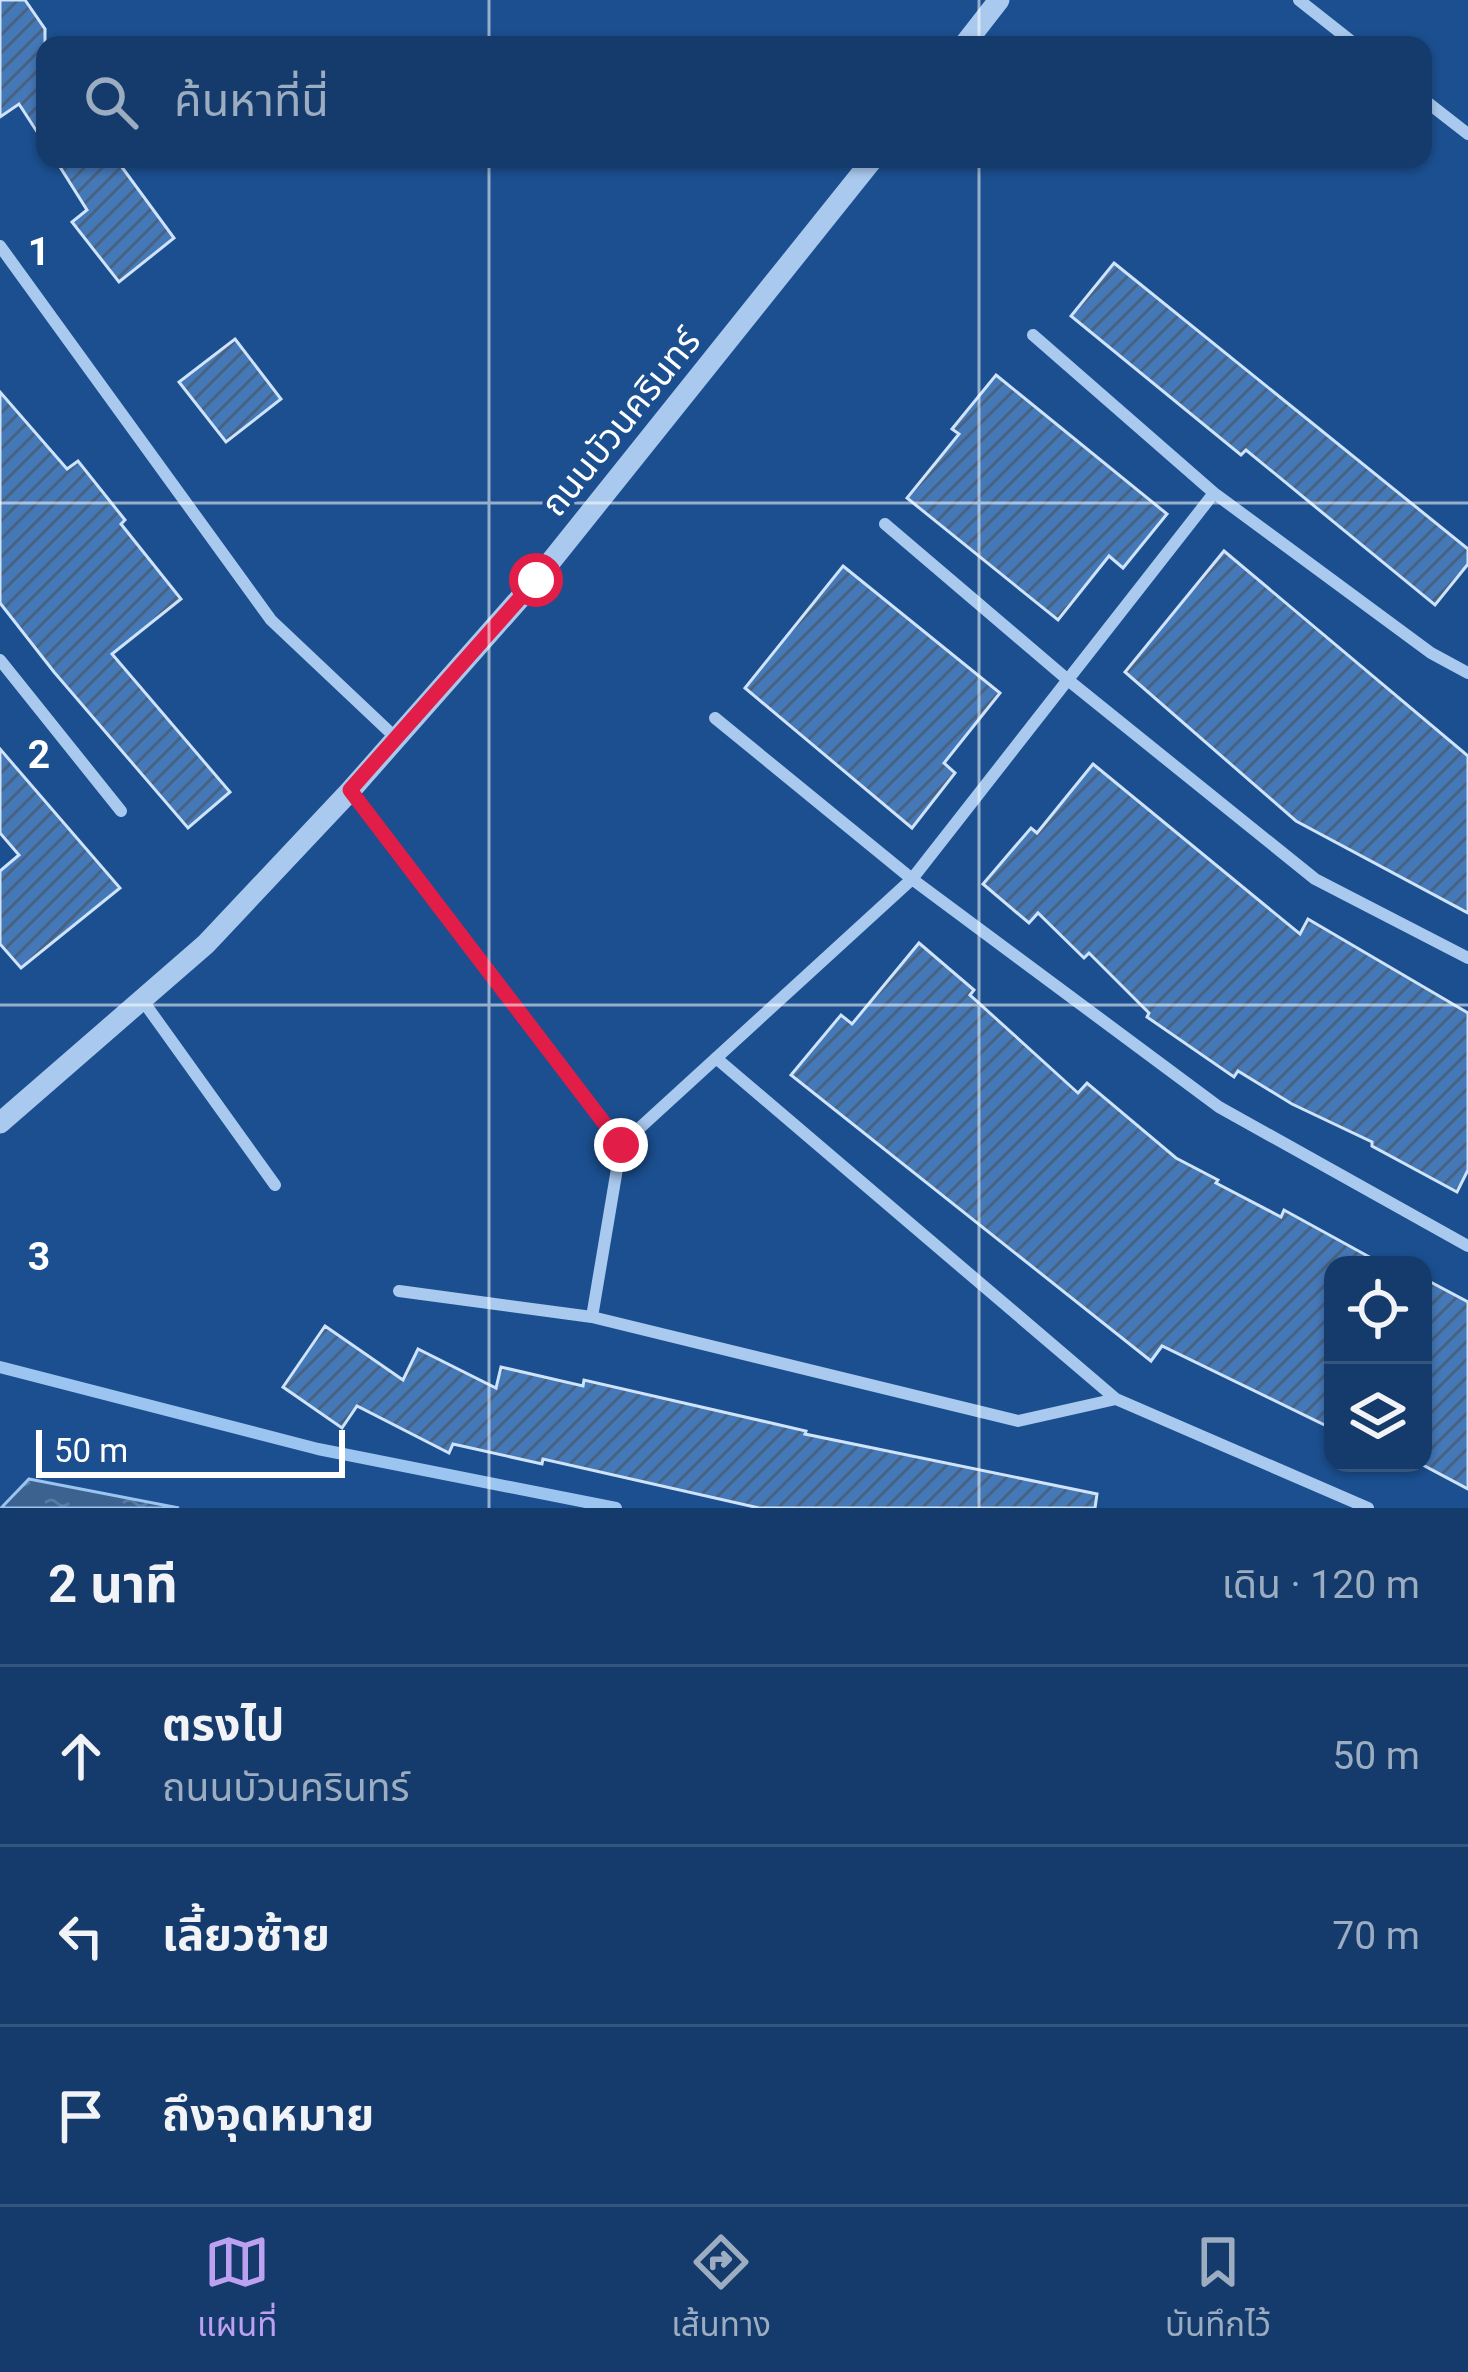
<!DOCTYPE html>
<html lang="th">
<head>
<meta charset="utf-8">
<style>
  :root { --surface:#143b6b; --page:#1d4271; --text:#f1f3f6; --muted:#9dadc1; --line:#33557e; --accent:#bca0f2 }
  body { margin:0; font-family:Roboto,"Noto Sans Thai",sans-serif; background:var(--page); color:var(--text) }
  .controls { position:absolute; right:36px; bottom:36px; display:grid; overflow:hidden; border-radius:24px; box-shadow:0 3px 9px #0004 }
  .controls button { width:108px; height:108px; display:grid; place-items:center; padding:0; border:0; border-bottom:3px solid var(--line); background:var(--surface); color:var(--text); font:60px sans-serif }
  .scale { position:absolute; left:36px; bottom:30px; width:309px; box-sizing:border-box; padding-left:12px; border:6px solid #fff; border-top:0; font-size:33px; line-height:42px; white-space:nowrap; color:#fff; -webkit-text-stroke:9px #1b4f8f; paint-order:stroke }
  .stop { position:absolute; width:36px; height:36px; margin:-27px; border:9px solid #e11d48; border-radius:50%; background:#fff }
  .stop.end { background:#e11d48; border-color:#fff; box-shadow:0 3px 12px #0008 }
  .list { margin:0; padding:0; list-style:none }
  h2 { display:flex; justify-content:space-between; align-items:center; height:156px; margin:0; padding:0 48px; font-size:51px }
  h2 small { font-size:39px; font-weight:400; color:var(--muted) }
  .list li { display:grid; grid-template-columns:78px 1fr auto; gap:36px; align-items:center; box-sizing:border-box; height:180px; padding:0 48px; border-top:3px solid var(--line) }
  .list b { display:block; font-size:45px; white-space:nowrap }
  .list p { margin:0; font-size:39px; white-space:nowrap; color:var(--muted) }
  .list em { font-size:39px; font-style:normal; color:var(--muted) }
  .icon { flex:none; width:66px; height:66px; fill:none; stroke:currentColor; stroke-width:2; stroke-linecap:round; stroke-linejoin:round }
  .map { position:relative; flex:none; width:1468px; height:1508px; overflow:hidden }
  .search { position:absolute; background:var(--surface); box-shadow:0 3px 9px #0004; left:36px; right:36px; top:36px; height:132px; display:flex; align-items:center; gap:30px; box-sizing:border-box; padding:0 42px; border-radius:24px; color:var(--muted); font-size:45px }
  .sheet { height:696px; background:var(--surface) }
  nav { display:flex; justify-content:space-around; align-items:center; box-sizing:border-box; height:168px; border-top:3px solid var(--line); background:var(--surface); font-size:33px; color:var(--muted) }
  nav a { display:grid; justify-items:center; gap:6px }
  nav .on { color:var(--accent) }
  .map>svg:first-child { display:block }
  .water { fill:url(#water-ripples); stroke:#9cc4f0; stroke-width:3 }
  .lines { fill:none; stroke-linecap:round; stroke-linejoin:round }
  .stream { stroke:#9cc4f0; stroke-width:12 }
  .building { fill:url(#building-hatch); stroke:#cfe3fa; stroke-width:3 }
  .minor { stroke:#a9c9ee; stroke-width:12 }
  .tertiary { stroke:#a9c9ee; stroke-width:21 }
  .route { stroke:#e11d48; stroke-width:15 }
  .grid { fill:none; stroke:#fff; stroke-width:3; stroke-opacity:0.55 }
  .labels { text-anchor:middle; stroke-width:9; stroke-linejoin:round; paint-order:stroke }
  .street-label { font-size:36px; fill:#fff; stroke:#1b4f8f }
  .grid-label { font-size:39px; text-anchor:middle; font-weight:bold; fill:#fff; stroke:#1b4f8f; stroke-width:9; stroke-linejoin:round; paint-order:stroke }
</style>
</head>
<body>
<div class="map">
<svg width="1468" height="1508" viewBox="0 0 1468 1508">
  <defs>
    <pattern id="water-ripples" width="26" height="14" patternUnits="userSpaceOnUse" patternTransform="scale(3)"><rect width="26" height="14" fill="#3c6290"/><path d="M2 4q2-2 4 0t4 0M15 11q2-2 4 0t4 0" fill="none" stroke="#597aa1"/></pattern>
    <pattern id="building-hatch" width="6" height="6" patternUnits="userSpaceOnUse" patternTransform="scale(3)"><rect width="6" height="6" fill="#4478b7"/><path d="M-1 1l2-2M0 6l6-6M5 7l2-2" fill="none" stroke="#486282"/></pattern>
  </defs>
  <rect width="100%" height="100%" fill="#1b4f8f"/>
  <path class="water" d="M29,1479L179,1508H1Z"/>
  <g class="lines">
    <path class="stream" d="M0,1367L318,1449L616,1508"/>
  </g>
  <path class="building" d="M0,0H25L45,29V144L19,104L0,117Z
    M55,159H116L174,238L119,282L72,222L87,210Z
    M1114,263L1468,549V564L1435,605L1246,450L1241,455L1071,316Z
    M235,339L281,399L226,442L179,382Z
    M996,375L1167,514L1123,568L1109,556L1058,620L907,498L959,434L952,429Z
    M0,392L67,469L78,461L125,520L121,524L181,599L112,654L230,792L188,828L54,672L0,603Z
    M1224,551L1468,756V913L1296,821L1125,672Z
    M843,566L1000,693L944,763L955,773L912,828L745,688Z
    M0,749L120,888L21,968L0,944V871L19,855L0,833Z
    M1093,764L1300,934L1308,919L1468,1013V1170L1457,1192L1372,1146V1142L1292,1104L1238,1071L1234,1077L1147,1017L1149,1013L1089,953L1084,958L1038,913L1029,923L983,884L1031,828L1037,833Z
    M919,943L974,990L970,995L1078,1093L1087,1083L1176,1158L1218,1180L1216,1183L1281,1217L1284,1210L1384,1265H1333V1429L1162,1346L1151,1361L791,1075L841,1015L852,1024Z
    M1423,1278L1468,1302V1489L1423,1465Z
    M325,1326L403,1380L418,1349L496,1388L501,1367L583,1386L584,1380L806,1431L805,1434L1097,1494L1095,1508H759L543,1459L542,1464L453,1444L449,1453L357,1406L342,1428L283,1387Z"/>
  <g class="lines">
    <path class="minor" d="M1299,0L1356,45
      M1423,99L1468,134
      M0,246L271,620L396,738
      M1033,335L1214,493L1431,653L1468,673
      M885,524L1068,680L1315,879L1468,958
      M0,660L121,811
      M715,718L912,879L1219,1107L1468,1246
      M350,791L621,1145L592,1317
      M143,1001L275,1185
      M716,1058L1116,1399L1368,1508
      M621,1145L912,879L1214,493
      M399,1291L592,1317L1018,1421L1116,1399"/>
    <path class="tertiary" d="M964,45L999,0
      M0,1123L206,944L350,791L536,580L873,159"/>
  </g>
  <g class="lines">
    <path class="route" d="M536,580L350,790L621,1145"/>
  </g>
  <path class="grid" d="M489,0V45M979,0V45M489,159V1508M979,159V1508M0,503H1468M0,1005H1468"/>
  <g class="labels">
    <g class="street-label">
      <text transform="translate(620 422) rotate(-51)" y="13">ถนนบัวนครินทร์</text>
    </g>
  </g>
  <g class="grid-label">
    <text x="39" y="265">1</text>
    <text x="39" y="768">2</text>
    <text x="39" y="1270">3</text>
  </g>
</svg>
<div class="controls">
<button><svg class="icon" aria-label="locate" viewBox="0 0 24 24"><circle cx="12" cy="12" r="6"/><path d="M12 2v4M12 18v4M2 12h4M18 12h4"/></svg></button>
<button><svg class="icon" aria-label="layers" viewBox="0 0 24 24"><path d="M12 4l9 5-9 5-9-5zM3 14l9 5 9-5"/></svg></button>
</div>
<div class="scale">50 m</div>
<div class="stop" style="left:536px;top:580px"></div>
<div class="stop end" style="left:621px;top:1145px"></div>
<div class="search"><svg class="icon" aria-label="search" viewBox="0 0 24 24"><circle cx="10" cy="10" r="6"/><path d="M15 15l6 6"/></svg>ค้นหาที่นี่</div>
</div>
<section class="sheet">
<h2>2 นาที<small>เดิน · 120 m</small></h2>
<ul class="list">
<li><svg class="icon" aria-label="ahead" viewBox="0 0 24 24"><path d="M12 20V5M6 11l6-6 6 6"/></svg><div><b>ตรงไป</b><p>ถนนบัวนครินทร์</p></div><em>50 m</em></li>
<li><svg class="icon" aria-label="left" viewBox="0 0 24 24"><path d="M17 20v-9H6M10 6l-5 5 5 5"/></svg><div><b>เลี้ยวซ้าย</b></div><em>70 m</em></li>
<li><svg class="icon" aria-label="arrive" viewBox="0 0 24 24"><path d="M6 21V4h12l-3 4 3 4H6"/></svg><div><b>ถึงจุดหมาย</b></div></li>
</ul>
</section>
<nav>
<a class="on"><svg class="icon" aria-label="map" viewBox="0 0 24 24"><path d="M3 6l6-2 6 2 6-2v14l-6 2-6-2-6 2zM9 4v14M15 6v14"/></svg>แผนที่</a>
<a><svg class="icon" aria-label="directions" viewBox="0 0 24 24"><path d="M12 3l9 9-9 9-9-9zM9 14v-3h6M13 9l2 2-2 2"/></svg>เส้นทาง</a>
<a><svg class="icon" aria-label="saved" viewBox="0 0 24 24"><path d="M7 4h10v16l-5-4-5 4z"/></svg>บันทึกไว้</a>
</nav>
</body>
</html>
